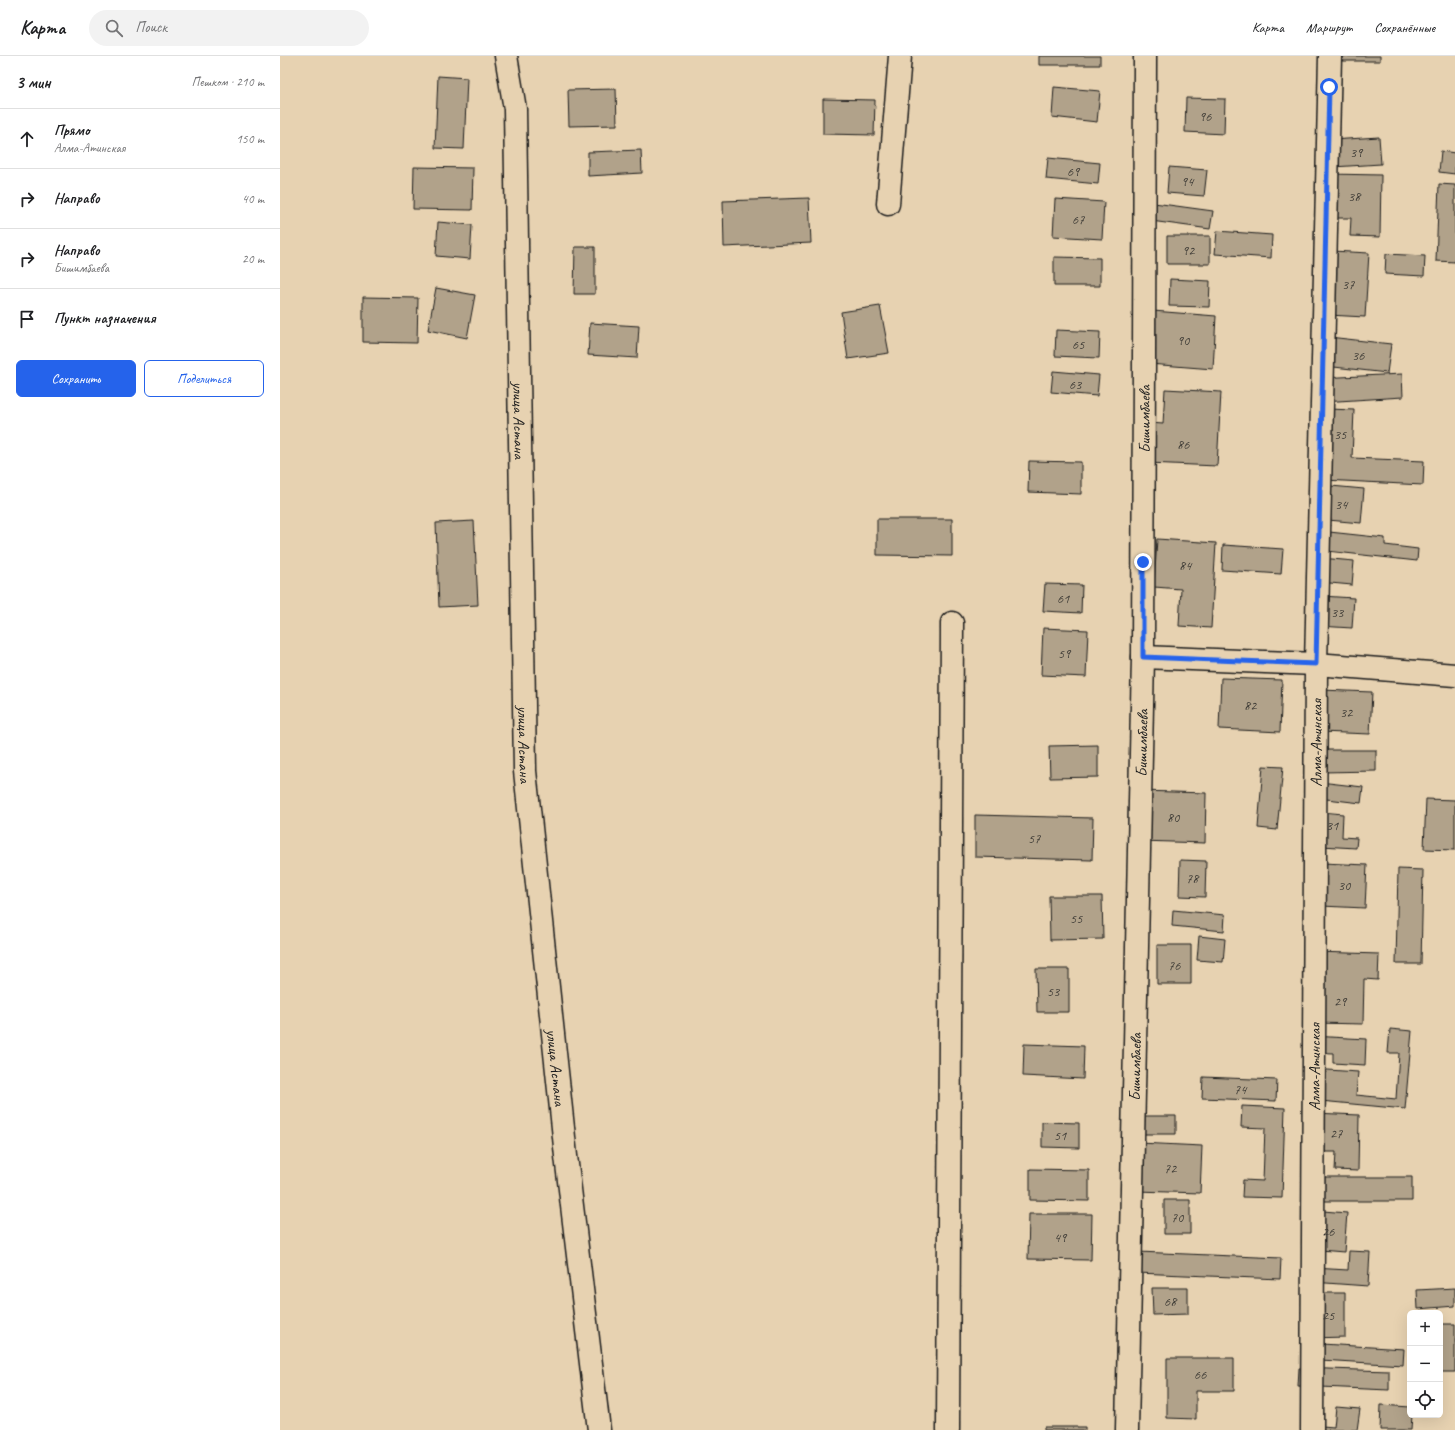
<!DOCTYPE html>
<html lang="ru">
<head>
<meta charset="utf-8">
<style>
  :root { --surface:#fff; --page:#f2f2f2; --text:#202124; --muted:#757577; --line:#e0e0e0; --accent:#2563eb }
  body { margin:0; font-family:Caveat,sans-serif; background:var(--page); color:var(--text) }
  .controls { position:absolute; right:12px; bottom:12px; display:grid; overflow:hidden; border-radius:6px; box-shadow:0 4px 16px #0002 }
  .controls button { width:36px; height:36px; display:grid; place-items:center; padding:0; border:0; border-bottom:1px solid var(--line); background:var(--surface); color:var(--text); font:20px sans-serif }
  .stop { position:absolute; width:12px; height:12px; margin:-9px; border:3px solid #2563eb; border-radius:50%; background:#fff }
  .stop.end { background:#2563eb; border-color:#fff; box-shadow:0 1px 4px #0008 }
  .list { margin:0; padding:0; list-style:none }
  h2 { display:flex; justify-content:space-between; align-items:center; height:52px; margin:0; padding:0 16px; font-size:17px }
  h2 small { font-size:13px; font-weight:400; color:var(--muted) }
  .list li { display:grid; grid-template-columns:26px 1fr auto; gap:12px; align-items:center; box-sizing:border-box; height:60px; padding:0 16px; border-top:1px solid var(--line) }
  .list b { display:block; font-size:15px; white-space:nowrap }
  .list p { margin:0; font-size:13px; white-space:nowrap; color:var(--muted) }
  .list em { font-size:13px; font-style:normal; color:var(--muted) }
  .actions { display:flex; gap:8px; padding:12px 16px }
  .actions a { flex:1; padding:9px 0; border:1px solid var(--accent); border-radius:6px; text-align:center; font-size:14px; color:var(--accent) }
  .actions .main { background:var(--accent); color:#fff }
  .icon { flex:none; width:22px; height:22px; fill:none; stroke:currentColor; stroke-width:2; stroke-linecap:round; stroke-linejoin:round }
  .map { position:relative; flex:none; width:1175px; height:1374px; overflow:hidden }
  header { display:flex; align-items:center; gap:24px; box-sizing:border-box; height:56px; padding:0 20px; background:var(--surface); border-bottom:1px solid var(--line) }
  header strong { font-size:19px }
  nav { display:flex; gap:22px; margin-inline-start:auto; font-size:14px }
  .search { width:280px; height:36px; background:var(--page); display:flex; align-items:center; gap:10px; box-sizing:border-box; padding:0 14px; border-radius:22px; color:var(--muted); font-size:15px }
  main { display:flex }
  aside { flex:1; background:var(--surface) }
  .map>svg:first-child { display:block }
  .building { fill:#b1a28a; stroke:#1c1c1c }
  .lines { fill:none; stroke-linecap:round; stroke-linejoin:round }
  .minor-casing { stroke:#1c1c1c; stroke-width:25 }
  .secondary-casing { stroke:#1c1c1c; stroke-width:25 }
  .minor { stroke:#e7d2b1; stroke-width:22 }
  .secondary { stroke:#e7d2b1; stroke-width:22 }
  .route { stroke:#2563eb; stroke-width:5 }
  .labels { text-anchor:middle; stroke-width:3.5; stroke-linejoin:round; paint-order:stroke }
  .number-label { font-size:14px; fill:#413e38 }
  .street-label { font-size:16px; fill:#1c1c1c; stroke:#e7d2b1 }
</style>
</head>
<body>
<header>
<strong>Карта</strong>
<div class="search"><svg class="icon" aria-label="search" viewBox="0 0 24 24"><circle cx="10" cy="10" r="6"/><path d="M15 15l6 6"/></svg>Поиск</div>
<nav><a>Карта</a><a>Маршрут</a><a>Сохранённые</a></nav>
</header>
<main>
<aside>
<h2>3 мин<small>Пешком · 210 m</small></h2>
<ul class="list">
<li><svg class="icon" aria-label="ahead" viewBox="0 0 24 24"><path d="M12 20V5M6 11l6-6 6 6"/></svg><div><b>Прямо</b><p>Алма-Атинская</p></div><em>150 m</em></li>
<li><svg class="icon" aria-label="right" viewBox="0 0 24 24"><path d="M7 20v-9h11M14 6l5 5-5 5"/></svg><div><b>Направо</b></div><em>40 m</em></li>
<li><svg class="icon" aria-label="right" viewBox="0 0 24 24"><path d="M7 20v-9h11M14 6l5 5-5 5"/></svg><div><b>Направо</b><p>Бишимбаева</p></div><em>20 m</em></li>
<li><svg class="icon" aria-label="arrive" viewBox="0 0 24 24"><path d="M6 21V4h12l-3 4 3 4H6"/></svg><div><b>Пункт назначения</b></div></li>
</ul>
<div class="actions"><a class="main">Сохранить</a><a>Поделиться</a></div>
</aside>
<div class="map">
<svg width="1175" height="1374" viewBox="0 0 1175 1374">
  <rect width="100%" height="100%" fill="#e7d2b1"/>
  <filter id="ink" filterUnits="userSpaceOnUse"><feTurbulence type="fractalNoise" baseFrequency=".025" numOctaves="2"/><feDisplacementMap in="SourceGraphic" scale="8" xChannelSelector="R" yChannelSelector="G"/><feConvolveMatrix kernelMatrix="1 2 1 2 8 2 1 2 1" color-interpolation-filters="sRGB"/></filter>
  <g filter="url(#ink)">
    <path class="building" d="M759,0H820V9H759Z
      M1062,0H1100V5H1062Z
      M158,20L187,22L184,93L155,92Z
      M774,31L820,35L817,66L772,61Z
      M336,33L337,69L289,70L288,34Z
      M906,42L945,43L944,78L905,76Z
      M543,43L595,44L594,79L543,78Z
      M1099,81L1101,108L1053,111L1051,84Z
      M361,94L362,117L308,120V96Z
      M1161,95L1175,97V118L1159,116Z
      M768,102L820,107L818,128L766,123Z
      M134,111L193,112L192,154L133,153Z
      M889,111L927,114L924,140L887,137Z
      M1048,118L1101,119L1100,181L1070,180L1071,162H1047Z
      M1159,128L1175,129V206L1156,205Z
      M529,142L531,187L444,191L443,145Z
      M775,143L824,146L822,183L773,180Z
      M874,147L933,155L930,173L871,165Z
      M158,166L192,169L190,203L156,200Z
      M937,175L992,179L991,202L935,198Z
      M887,180H930V208H887Z
      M295,191H315V238H294Z
      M1052,195L1089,197L1085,261L1048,259Z
      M1106,198L1145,200L1144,220L1105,218Z
      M774,201L820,202V230H774Z
      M890,223L930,225L929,251L889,250Z
      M156,232L195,239L187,282L148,274Z
      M83,241L138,242L137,287L83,286Z
      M600,250L609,297L568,303L561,256Z
      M873,255L936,260L933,313L869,308Z
      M310,267L359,270L357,302L308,299Z
      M776,274L820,276L819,302L775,300Z
      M1049,281L1111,288L1107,317L1045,310Z
      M773,315L819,319L817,340L771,336Z
      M1122,318L1123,341L1042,346L1040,322Z
      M885,333L941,336L937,410L868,407L870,367L883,368Z
      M1048,353L1074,354L1072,402L1144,405L1143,429L1044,424Z
      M749,405L801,406V438L748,436Z
      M1040,429L1084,433L1081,467L1037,463Z
      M597,463H672V500L597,499Z
      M194,465L198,549L159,551L156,467Z
      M1040,475L1105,482V489L1138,493L1137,505L1038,494Z
      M877,483L936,487L931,572L899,570L901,533L874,531Z
      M943,489L1003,493L1001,518L942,514Z
      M1041,502L1074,505L1072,529L1039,526Z
      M765,528L802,529L801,557L763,555Z
      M1041,540L1074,542L1072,572L1039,570Z
      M763,572L808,574L806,621L761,619Z
      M941,622L1002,624L1000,676L939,673Z
      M1041,634L1092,636L1090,678L1040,676Z
      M818,689V721L770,722L769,690Z
      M1043,694H1096V715L1043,716Z
      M983,710L1003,711L997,774L978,772Z
      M1040,726L1083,731L1081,747L1038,742Z
      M861,735L926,737L925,787L860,785Z
      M1146,743L1175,744V794L1144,793Z
      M1042,756L1063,758L1062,781L1077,782L1076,792L1041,790Z
      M695,759L813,762L812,804L695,801Z
      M900,804L926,805L925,841L899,840Z
      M1042,807L1087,809L1085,852L1041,850Z
      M1118,813L1143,814L1141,908H1116Z
      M769,840H822L823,883L770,884Z
      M893,854L945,859L944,875L892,870Z
      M919,880L945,883L943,906L917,904Z
      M877,889H911V928H877Z
      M1037,896L1099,898L1098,924L1084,923L1083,968L1036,967Z
      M756,913H789V956H757Z
      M1110,973L1132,975L1125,1053L1030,1044L1033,1013L1078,1016L1076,1039L1116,1043L1119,997H1108Z
      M1032,980L1086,983L1085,1009L1053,1007V997L1032,996Z
      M744,988L804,990L803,1023L743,1020Z
      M923,1021L997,1024L996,1045L922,1042Z
      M962,1050L1005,1052L1002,1142L962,1141L963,1124L983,1125L985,1072L961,1071Z
      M1034,1057L1079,1059L1078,1115L1055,1114L1056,1096H1033Z
      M857,1060H896V1078H857Z
      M762,1066L799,1067V1092L762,1091Z
      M859,1087L922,1090L920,1137L857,1135Z
      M750,1113L809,1114V1145L750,1144Z
      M1032,1121H1132V1145H1032Z
      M884,1144H910V1178H884Z
      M1031,1154L1067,1157L1064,1196L1028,1193Z
      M749,1158H812L811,1204L748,1203Z
      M1069,1195L1090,1196L1088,1230L1032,1226L1033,1212L1068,1214Z
      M858,1196L1001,1202L1000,1223L857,1217Z
      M872,1232H908V1258L873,1259Z
      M1175,1232V1250L1138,1253L1137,1234Z
      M1032,1237H1065V1281L1031,1282Z
      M1160,1268H1175V1316H1160Z
      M1025,1287L1124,1293L1123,1309L1024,1303Z
      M887,1302H954V1335H916V1363L887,1362Z
      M1019,1312L1109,1315V1334L1018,1330Z
      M1101,1349L1130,1351V1359H1132L1131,1374H1100Z
      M1056,1351L1080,1353L1077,1374H1029L1030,1369L1054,1371Z
      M764,1371H805V1374H764Z"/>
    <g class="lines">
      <defs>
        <g id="minor">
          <path d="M608,148L620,0"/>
          <path d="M863,601L1036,608L1175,619"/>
          <path d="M668,1374L672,567"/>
          <path id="s1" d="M847,1374L863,601L865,0"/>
          <path id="s2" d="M1032,1374L1036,608L1050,0"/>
        </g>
        <g id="secondary">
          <path id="s3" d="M226,0L235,53L245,715L286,1100L319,1374"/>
        </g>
      </defs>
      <use href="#minor" class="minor-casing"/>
      <use href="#secondary" class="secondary-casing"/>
      <use href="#minor" class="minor"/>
      <use href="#secondary" class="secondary"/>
    </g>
  </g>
  <g class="lines" filter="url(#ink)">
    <path class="route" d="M863,506V601L1036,608L1049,31"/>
  </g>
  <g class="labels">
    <g class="number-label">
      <text x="925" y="65">96</text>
      <text x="1076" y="101">39</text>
      <text x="793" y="120">69</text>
      <text x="907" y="130">94</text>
      <text x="1074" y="145">38</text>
      <text x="798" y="168">67</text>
      <text x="908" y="199">92</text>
      <text x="1068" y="233">37</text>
      <text x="903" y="289">90</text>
      <text x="798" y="293">65</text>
      <text x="1078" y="304">36</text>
      <text x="795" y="333">63</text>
      <text x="1060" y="383">35</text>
      <text x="903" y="393">86</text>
      <text x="1061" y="453">34</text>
      <text x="905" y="514">84</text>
      <text x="783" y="547">61</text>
      <text x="1057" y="561">33</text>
      <text x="784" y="602">59</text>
      <text x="970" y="654">82</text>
      <text x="1066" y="661">32</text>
      <text x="893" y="766">80</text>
      <text x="1052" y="774">31</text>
      <text x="754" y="787">57</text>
      <text x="912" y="827">78</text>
      <text x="1064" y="834">30</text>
      <text x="796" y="867">55</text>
      <text x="894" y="914">76</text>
      <text x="773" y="940">53</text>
      <text x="1060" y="950">29</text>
      <text x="960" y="1038">74</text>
      <text x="1056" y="1082">27</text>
      <text x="780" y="1084">51</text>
      <text x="890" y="1117">72</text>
      <text x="897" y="1166">70</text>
      <text x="1048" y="1180">26</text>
      <text x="780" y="1186">49</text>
      <text x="890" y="1250">68</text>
      <text x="1048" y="1264">25</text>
      <text x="920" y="1323">66</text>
    </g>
    <g class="street-label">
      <text dy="6" stroke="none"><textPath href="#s1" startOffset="1011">Бишимбаева</textPath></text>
      <text dy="6" stroke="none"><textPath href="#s3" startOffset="365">улица Астана</textPath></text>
      <text dy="6" stroke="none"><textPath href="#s1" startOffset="687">Бишимбаева</textPath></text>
      <text dy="6" stroke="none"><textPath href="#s2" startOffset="687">Алма-Атинская</textPath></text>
      <text dy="6" stroke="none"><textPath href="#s3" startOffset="689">улица Астана</textPath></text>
      <text dy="6" stroke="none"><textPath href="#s3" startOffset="1014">улица Астана</textPath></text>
      <text dy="6" stroke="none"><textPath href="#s1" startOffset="363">Бишимбаева</textPath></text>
      <text dy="6" stroke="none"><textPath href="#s2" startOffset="363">Алма-Атинская</textPath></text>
    </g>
  </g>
</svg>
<div class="controls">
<button>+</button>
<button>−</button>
<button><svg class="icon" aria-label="locate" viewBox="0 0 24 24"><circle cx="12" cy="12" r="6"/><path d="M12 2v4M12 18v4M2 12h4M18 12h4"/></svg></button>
</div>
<div class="stop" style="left:1049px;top:31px"></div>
<div class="stop end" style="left:863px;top:506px"></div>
</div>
</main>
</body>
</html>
